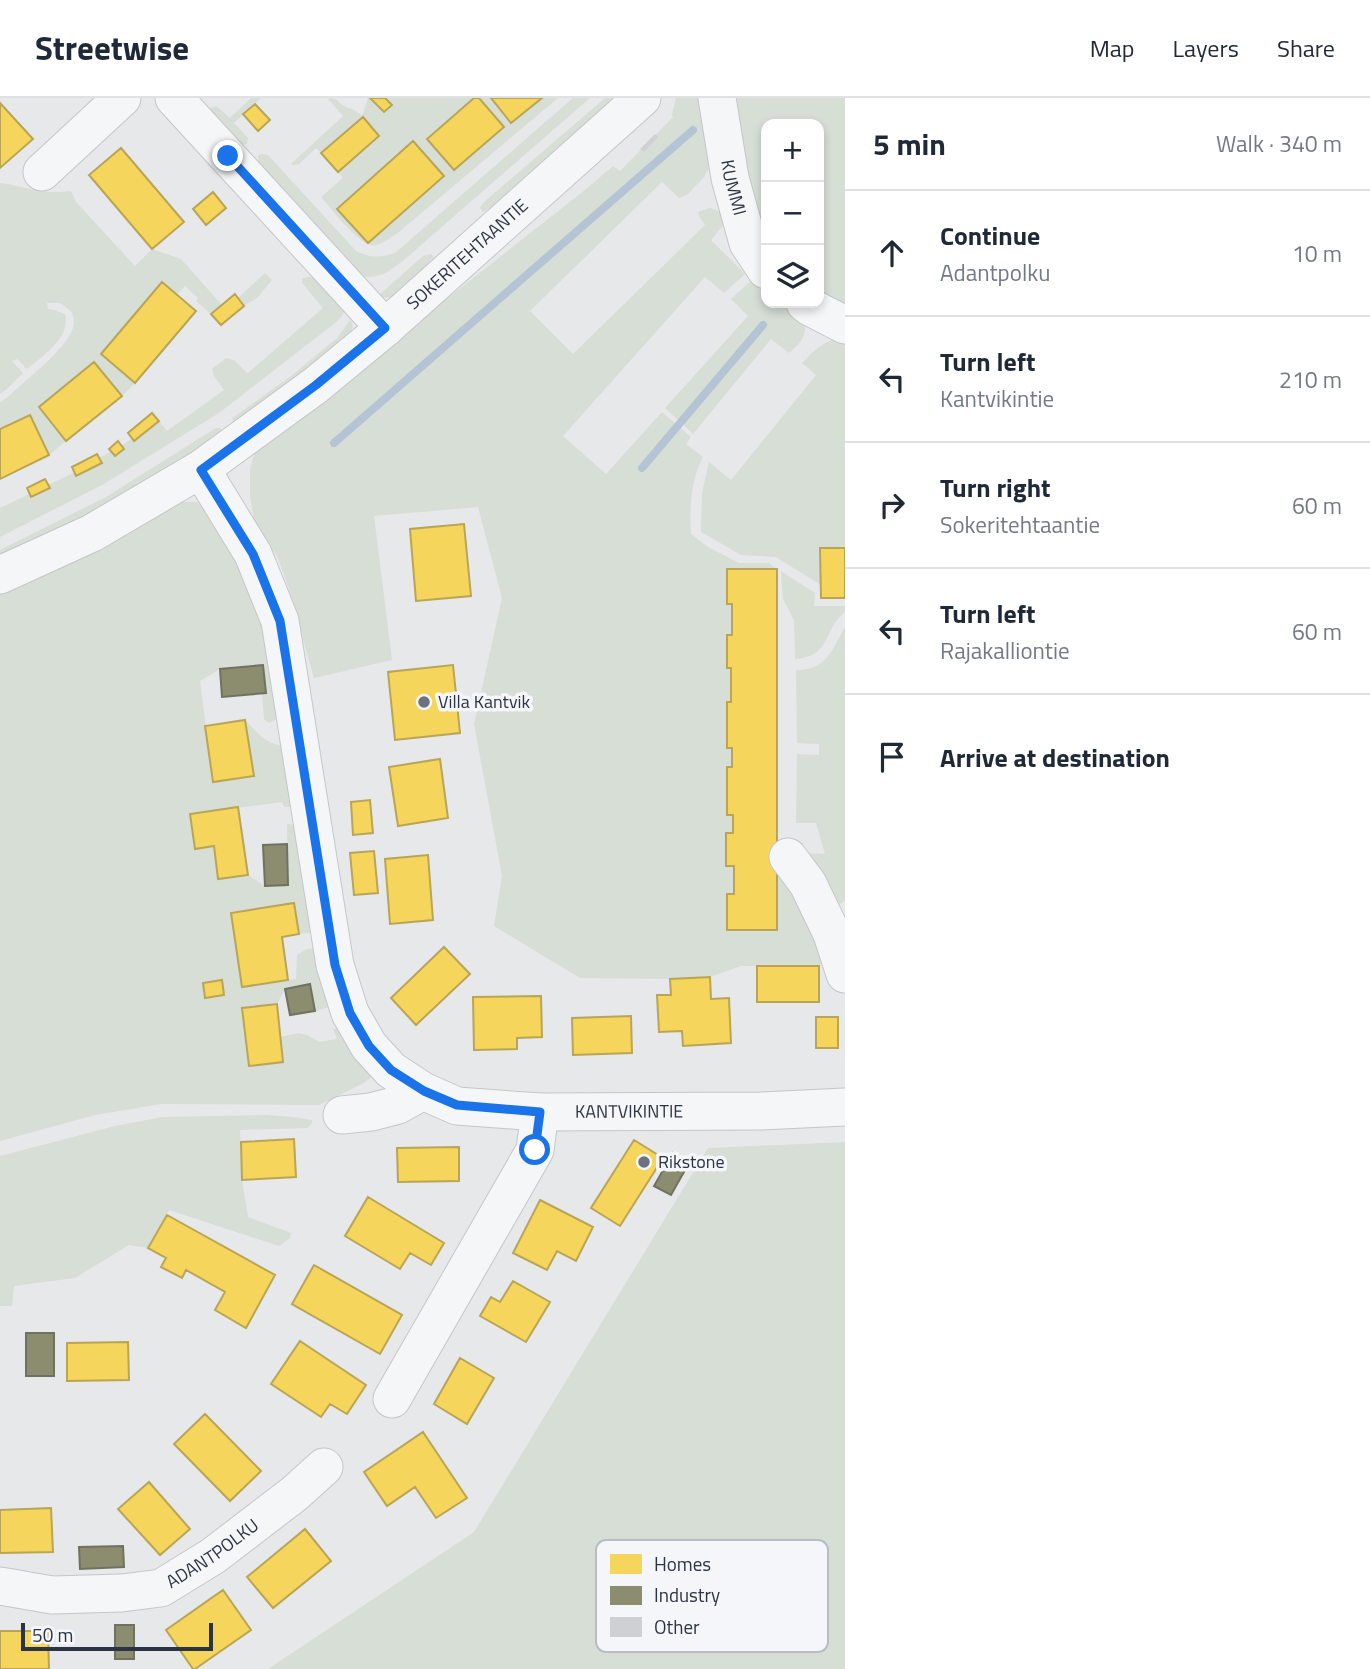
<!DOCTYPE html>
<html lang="en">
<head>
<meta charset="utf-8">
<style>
  :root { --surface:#fff; --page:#f6f6f7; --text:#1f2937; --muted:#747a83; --line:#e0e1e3 }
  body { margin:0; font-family:"Titillium Web",sans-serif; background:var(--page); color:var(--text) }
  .controls { position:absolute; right:21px; top:21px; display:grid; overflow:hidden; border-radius:14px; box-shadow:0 4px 10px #0003 }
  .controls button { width:63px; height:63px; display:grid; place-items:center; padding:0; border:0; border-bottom:2px solid var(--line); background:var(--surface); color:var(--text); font:35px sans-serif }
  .scale { position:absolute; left:21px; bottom:18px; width:192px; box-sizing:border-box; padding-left:7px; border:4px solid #2b3445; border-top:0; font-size:19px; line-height:24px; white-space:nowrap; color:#2b3445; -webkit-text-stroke:5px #f4f6f9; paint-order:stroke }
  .stop { position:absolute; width:21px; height:21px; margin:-16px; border:5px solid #1a73e8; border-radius:50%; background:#fff }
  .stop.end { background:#1a73e8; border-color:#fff; box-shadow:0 2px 7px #0008 }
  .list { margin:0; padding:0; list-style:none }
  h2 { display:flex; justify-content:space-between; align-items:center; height:91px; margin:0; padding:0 28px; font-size:30px }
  h2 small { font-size:23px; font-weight:400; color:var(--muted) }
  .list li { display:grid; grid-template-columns:46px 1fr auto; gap:21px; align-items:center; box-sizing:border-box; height:126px; padding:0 28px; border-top:2px solid var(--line) }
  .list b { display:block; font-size:26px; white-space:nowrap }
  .list p { margin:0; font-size:23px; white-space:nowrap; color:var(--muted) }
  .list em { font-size:23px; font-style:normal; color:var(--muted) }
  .icon { flex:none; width:38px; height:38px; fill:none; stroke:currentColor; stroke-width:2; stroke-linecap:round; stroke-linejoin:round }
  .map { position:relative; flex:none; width:845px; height:1571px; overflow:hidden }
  header { display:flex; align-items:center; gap:42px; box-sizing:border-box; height:98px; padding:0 35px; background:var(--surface); border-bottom:2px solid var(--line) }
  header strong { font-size:33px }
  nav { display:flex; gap:38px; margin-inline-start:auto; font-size:24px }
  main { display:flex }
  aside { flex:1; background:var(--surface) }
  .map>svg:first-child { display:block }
  .green { fill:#d6ded6 }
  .homes { fill:#f6d55c; stroke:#b9a555; stroke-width:2 }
  .industry { fill:#8c8c6e; stroke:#6f7262; stroke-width:2 }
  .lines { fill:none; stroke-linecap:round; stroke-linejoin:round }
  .stream { stroke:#b4c4d5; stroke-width:8 }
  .building { fill:#ced0d3 }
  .minor-casing { stroke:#c4c6c8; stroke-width:39 }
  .minor { stroke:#f5f6f7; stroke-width:37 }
  .route { stroke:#1a73e8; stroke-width:9 }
  .poi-dot { fill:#6c737f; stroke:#f4f6f9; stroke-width:2.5 }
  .labels { text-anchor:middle; stroke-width:7; stroke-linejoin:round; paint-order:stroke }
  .street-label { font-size:18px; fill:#2b3445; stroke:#f4f6f9 }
  .poi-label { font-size:18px; fill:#2b3445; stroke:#f4f6f9; text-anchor:start }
  .key { fill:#f4f6f9; stroke:#b8bcc3; stroke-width:2 }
  .key-label { font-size:19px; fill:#2b3445 }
</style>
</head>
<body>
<header>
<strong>Streetwise</strong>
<nav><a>Map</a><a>Layers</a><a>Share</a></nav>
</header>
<main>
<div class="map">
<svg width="845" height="1571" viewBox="0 0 845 1571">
  <rect width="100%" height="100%" fill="#e6e8ea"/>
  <path class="green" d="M251,0H261L234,25L248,40L247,46L239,47L211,14L210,10L216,8L230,20Z
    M330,0C338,0 337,4 344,8C351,12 355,10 362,18L368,0H370L384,14L391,7L385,0H558L400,133C393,138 384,145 376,147C361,151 331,110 321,99L343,80L338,74L379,38L363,19L321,55L316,50L299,66L292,67V65L343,18L328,1Z
    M573,0H590L405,161C389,173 382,181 362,178L259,69L258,58L260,56L268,57L356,153C370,160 380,160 395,155Z
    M605,0H623L519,92L483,114L480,110L483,105Z
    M676,0H699L706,13L714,60L704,79L688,96L679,100L662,84L530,213L573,256L705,127L699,118L698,114L710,110L720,114L727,123L711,142L745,176L724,195L705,179L563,338L606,376L662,314L691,339L686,346L703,359C691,381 689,412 691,436L708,449L739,465H769L777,471L727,472V506H732L731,604H727L732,650V669L727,717H733V735L726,736V767L734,768V796H727L777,832V769L829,860L819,868H741L710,879L670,881L580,880L494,828L502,778L474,626L502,500L478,409L374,418L392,562L314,580L288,488L278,460L255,426L250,399V370L256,351L585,92L613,68L620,73L673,19L672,17Z
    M728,0H845V213L819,195V26H766V142L752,119Z
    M0,85C13,86 23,90 35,92C47,95 59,94 71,93L76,104L135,168L152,151L181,161L222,207L211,216L196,203L198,200L185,188L177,197L101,256L135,285L122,298L93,264L39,309L66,343L49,357L30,317L0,331V304L8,299C25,282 66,252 73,230C75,224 73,219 72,214L60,205H47L48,211L55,212L65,216C71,239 43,258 27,271L17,261L12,263L23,275L7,291L0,296Z
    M431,156L434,159L395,199L379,200L377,199L423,158Z
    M265,175L272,182L257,200L244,208L238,200Z
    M307,179H314L345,209L342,218L335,225L219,315L102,387L0,439V410L71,376L126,345L132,340L135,343L159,323L167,333L224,292L214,278L212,271L226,260L234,262L247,275L249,274L323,210L302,185V181Z
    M752,182L766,192V205H783L805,223C806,240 802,243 789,255L771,241L693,336L665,310L748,218L731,201Z
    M350,222C355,228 352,233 349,239L235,327L232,320L235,318L291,278L337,240Z
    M840,239L845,240V450H820L821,487L776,459L741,457L701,434L702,395L709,364L731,382L816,277L802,265C814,252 823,244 840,239Z
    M216,330H220L223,335L222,339L60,435L0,461V452L106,399Z
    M175,404H197L211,416L263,505L284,617L269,625L264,621L262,596L266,595L263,567L220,571L200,583L213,684L254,678L245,622C261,638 265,647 289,648L293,709H284L282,704L191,716L195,750L214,748L218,781L248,777L265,788L288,787L287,726L301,727L317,834L299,836L294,805L231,815L242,888L296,881L297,857L307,851L316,850L329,909L315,913L310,887L285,891L277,906L243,910L248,968L282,964L280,939L298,935L307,937L319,944L337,941L333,931L341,929L380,972L364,985L319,1007L161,1006L95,1017L0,1043V493Z
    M781,473L815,495L814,508H845V514C823,530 832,559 795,561L794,522L783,501Z
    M845,529V803L833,809L806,755L825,756L816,725H796L797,656L819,657V646L797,645L796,572C826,573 832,552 845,529Z
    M266,1017L293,1019L312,1022V1025L308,1030L240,1032L242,1082L248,1119L291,1135L290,1140L279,1148L169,1112L148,1150L129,1147L75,1180L14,1188L12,1208H0V1058L115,1028L163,1019Z
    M845,1044V1571H268L474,1434L708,1050Z"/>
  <path class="homes" d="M370,0H385L392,7L384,14Z
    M474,0H479L504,29L454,72L427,41Z
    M491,0H542L511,25Z
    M0,5L33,41L0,70Z
    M255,6L270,22L258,33L243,16Z
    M363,19L379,38L338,74L321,55Z
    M413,43L444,78L368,145L337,111Z
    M121,50L184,124L152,151L89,77Z
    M213,94L226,110L206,127L193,111Z
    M162,184L196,213L135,285L101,256Z
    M235,196L244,208L221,227L211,216Z
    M94,264L122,298L66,343L39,309Z
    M152,315L159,323L134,343L128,335Z
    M30,317L49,357L0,381V331Z
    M118,343L124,351L115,358L109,351Z
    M97,356L102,365L76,378L72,369Z
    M45,381L50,390L31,399L27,390Z
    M464,426L471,498L416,503L410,431Z
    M820,450H845V500H821Z
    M727,471H777V832H727V796H734V768H726V735H733V717H727V669H732V650H727V604H731V570H727V537H732V506H727Z
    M453,567L460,635L395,642L388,574Z
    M245,622L254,678L213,684L205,628Z
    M440,661L448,720L398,728L389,669Z
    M370,702L373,735L353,737L351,704Z
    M238,709L248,777L218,781L214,748L195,751L190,716Z
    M374,753L378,795L354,797L350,755Z
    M428,757L433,822L390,826L385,761Z
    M294,805L299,836L282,839L288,882L242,889L231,815Z
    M444,849L470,876L416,927L391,900Z
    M757,868H819V904H757Z
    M710,879L711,901L729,900L731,945L683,948L682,933L659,934L657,897H671L670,881Z
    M222,882L224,897L205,900L203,885Z
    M541,898L542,939L517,940V951L474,952L473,899Z
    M277,906L283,964L249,968L242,910Z
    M631,918L632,955L573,957L572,920Z
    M816,919H838V950H816Z
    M294,1041L296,1079L242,1082L241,1044Z
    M634,1042L663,1060L620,1128L591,1110Z
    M459,1049V1083L398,1084L397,1050Z
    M368,1099L444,1145L431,1167L410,1155L400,1171L345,1138Z
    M540,1102L593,1129L576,1163L557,1153L547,1172L513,1155Z
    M167,1117L275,1177L246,1230L215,1212L225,1194L186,1172L182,1180L161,1169L166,1160L148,1150Z
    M314,1167L402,1217L380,1256L292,1206Z
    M513,1183L550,1204L526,1244L480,1218L491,1199L500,1204Z
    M300,1243L366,1287L347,1316L330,1306L321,1319L271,1286Z
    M128,1244L129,1282L67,1283V1245Z
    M460,1260L494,1280L467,1326L434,1306Z
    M205,1316L261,1373L230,1403L174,1346Z
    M423,1334L467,1400L436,1420L415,1389L387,1408L364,1374Z
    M149,1384L190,1431L160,1457L118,1411Z
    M51,1410L53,1454L0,1455V1412Z
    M305,1431L331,1463L273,1510L247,1479Z
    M223,1492L251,1532L195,1571H193L166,1532Z
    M0,1533H48L49,1571H0Z"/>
  <path class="industry" d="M263,567L266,595L222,599L220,571Z
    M287,746L288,787L265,788L263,747Z
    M310,886L315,913L290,917L285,891Z
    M673,1055L689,1065L671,1097L654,1088Z
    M26,1235H54V1278H26Z
    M123,1448L124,1469L80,1471L79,1449Z
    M115,1527H134V1561H115Z"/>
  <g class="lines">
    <path class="stream" d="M334,345L693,32
      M642,370L763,227"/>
  </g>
  <path class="building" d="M655,36L658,39L644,54L640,51Z"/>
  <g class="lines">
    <defs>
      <g id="minor">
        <path d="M174,0L385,230"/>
        <path id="s1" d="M717,0L730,80L748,145L766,172"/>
        <path d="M42,74L122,0"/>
        <path d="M805,205L810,209L845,227"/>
        <path id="s2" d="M201,371L253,456L280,523L335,867L350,915L369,948L391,972L423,993L457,1008L540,1014L761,1013L845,1009"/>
        <path id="s3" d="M0,477L92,435L201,371L316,287L385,230L642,0"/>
        <path d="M788,759L808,786L832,836L845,876"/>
        <path d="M342,1017L371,1014L398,1007L423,993"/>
        <path d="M392,1301L535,1052L540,1014"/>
        <path id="s4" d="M0,1488L52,1497L122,1495L161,1490L213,1458L294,1396L324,1369"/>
      </g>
    </defs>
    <use href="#minor" class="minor-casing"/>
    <use href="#minor" class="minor"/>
  </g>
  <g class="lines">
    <path class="route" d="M228,58L385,230L316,287L201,372L253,456L280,523L335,867L350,915L369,948L391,972L424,993L457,1007L540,1014L535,1052"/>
  </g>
  <g class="poi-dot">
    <circle cx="424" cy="604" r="7"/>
    <circle cx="644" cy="1064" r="7"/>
  </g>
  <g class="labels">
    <g class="street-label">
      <text dy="6" stroke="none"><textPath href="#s1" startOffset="91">KUMMI</textPath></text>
      <text dy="6" stroke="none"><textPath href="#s3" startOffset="570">SOKERITEHTAANTIE</textPath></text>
      <text dy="6" stroke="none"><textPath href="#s2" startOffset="889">KANTVIKINTIE</textPath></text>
      <text dy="6" stroke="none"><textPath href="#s4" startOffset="224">ADANTPOLKU</textPath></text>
    </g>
    <g class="poi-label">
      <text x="438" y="610">Villa Kantvik</text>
      <text x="658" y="1070">Rikstone</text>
    </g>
  </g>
  <rect x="596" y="1442" width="232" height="112" rx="10" class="key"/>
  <rect x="610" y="1456" width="32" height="20" fill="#f6d55c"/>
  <rect x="610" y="1488" width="32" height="19" fill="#8c8c6e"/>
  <rect x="610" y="1519" width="32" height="20" fill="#ced0d3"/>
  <g class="key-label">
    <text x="654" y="1473">Homes</text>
    <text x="654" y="1504">Industry</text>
    <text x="654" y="1536">Other</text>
  </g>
</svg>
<div class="controls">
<button>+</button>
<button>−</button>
<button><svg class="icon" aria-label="layers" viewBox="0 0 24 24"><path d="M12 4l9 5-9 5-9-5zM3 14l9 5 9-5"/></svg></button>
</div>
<div class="scale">50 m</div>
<div class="stop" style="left:535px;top:1052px"></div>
<div class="stop end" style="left:228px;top:58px"></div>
</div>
<aside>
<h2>5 min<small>Walk · 340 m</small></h2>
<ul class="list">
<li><svg class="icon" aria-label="ahead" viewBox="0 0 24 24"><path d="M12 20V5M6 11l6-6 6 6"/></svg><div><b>Continue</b><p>Adantpolku</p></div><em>10 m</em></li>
<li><svg class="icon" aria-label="left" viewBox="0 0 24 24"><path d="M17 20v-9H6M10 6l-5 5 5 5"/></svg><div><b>Turn left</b><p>Kantvikintie</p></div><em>210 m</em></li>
<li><svg class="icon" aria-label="right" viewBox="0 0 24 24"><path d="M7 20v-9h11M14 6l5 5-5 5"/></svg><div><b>Turn right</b><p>Sokeritehtaantie</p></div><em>60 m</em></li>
<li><svg class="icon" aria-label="left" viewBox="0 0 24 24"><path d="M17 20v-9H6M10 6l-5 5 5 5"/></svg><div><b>Turn left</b><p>Rajakalliontie</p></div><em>60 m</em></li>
<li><svg class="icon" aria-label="arrive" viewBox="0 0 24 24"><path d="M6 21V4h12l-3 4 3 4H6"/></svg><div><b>Arrive at destination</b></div></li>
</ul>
</aside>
</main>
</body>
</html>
